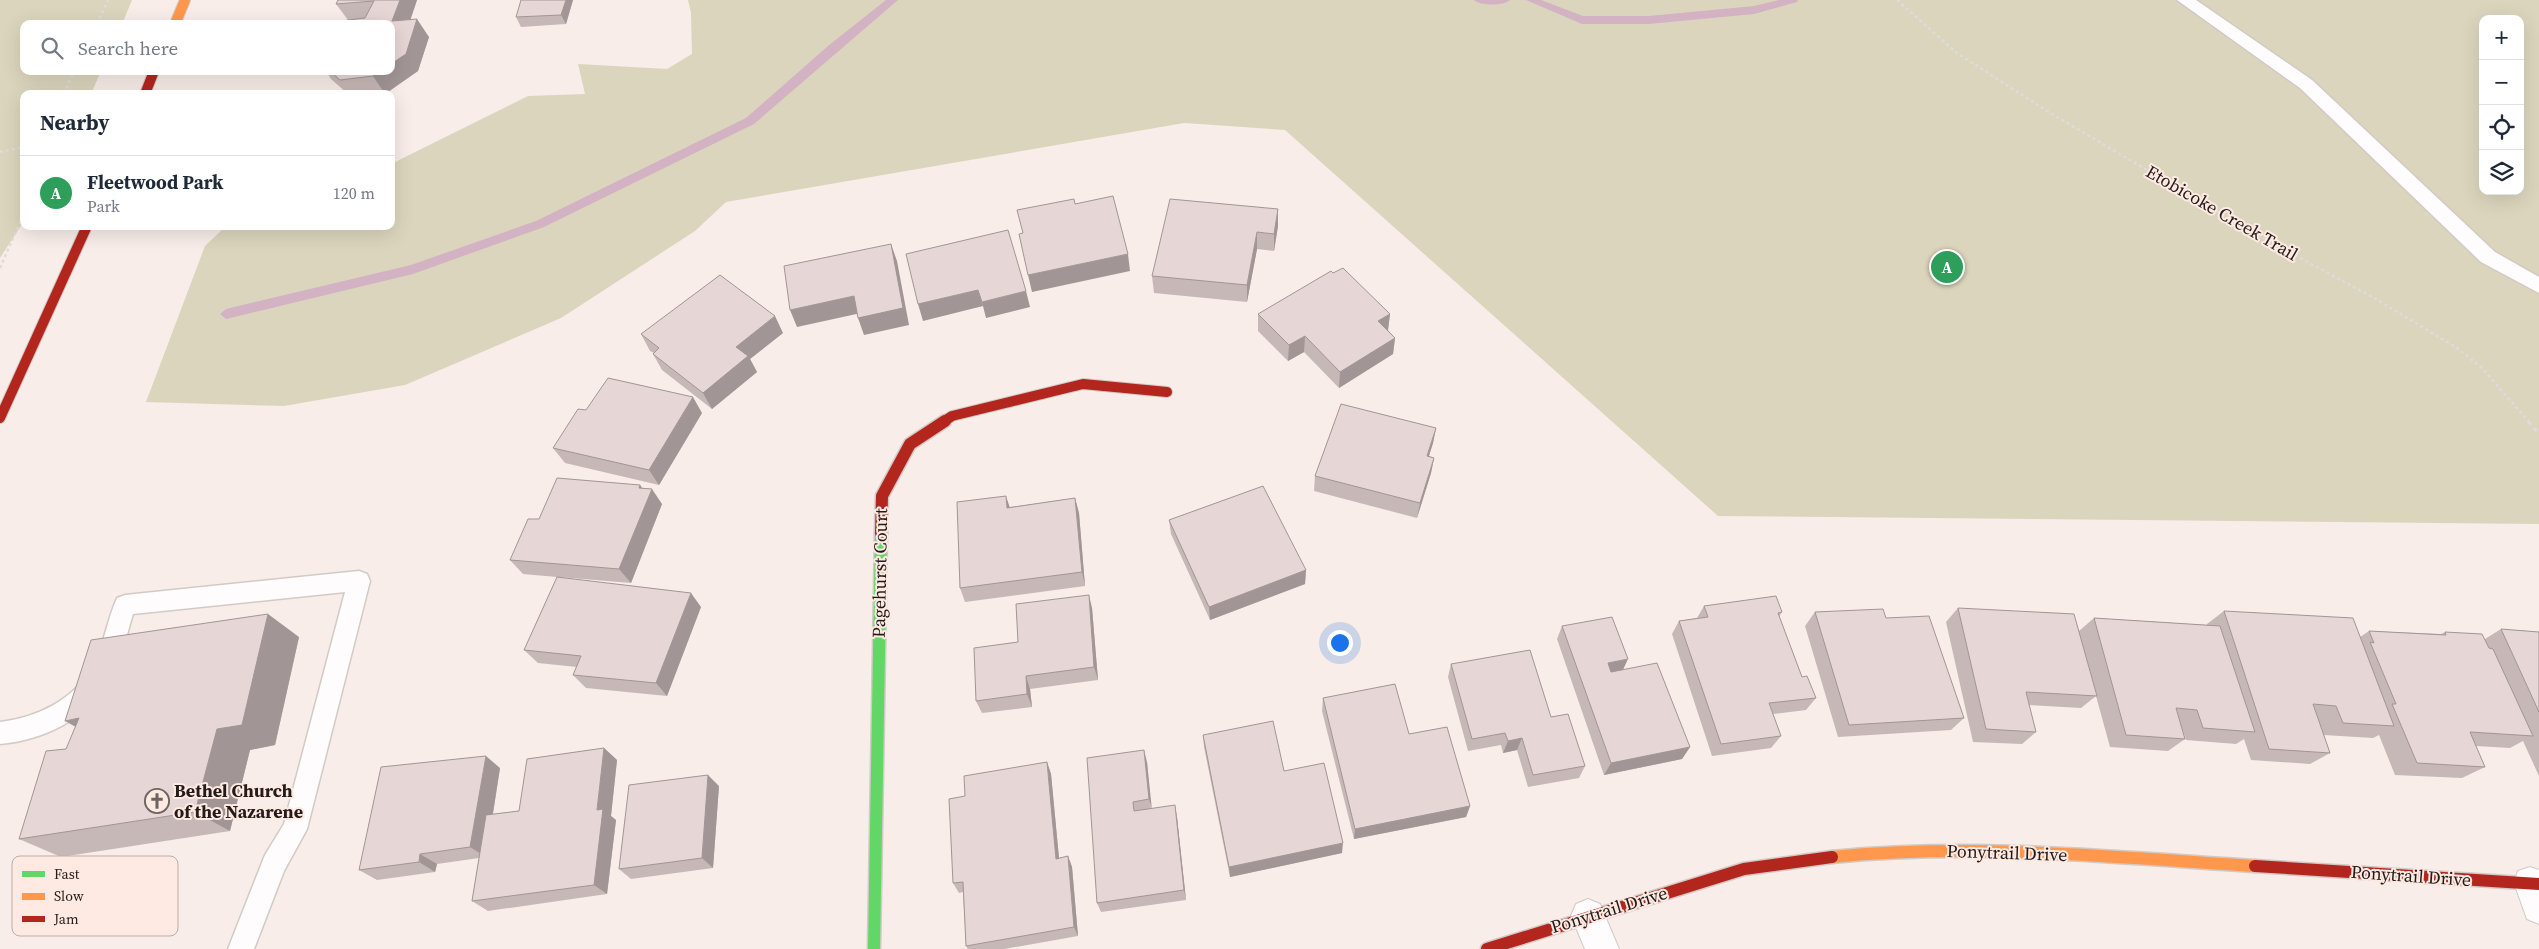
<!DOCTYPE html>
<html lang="en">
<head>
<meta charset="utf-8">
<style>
  :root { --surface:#fff; --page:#f2f2f3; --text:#1f2937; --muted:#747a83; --line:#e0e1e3; --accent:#111827 }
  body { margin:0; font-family:"Source Serif 4",serif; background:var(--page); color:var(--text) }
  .controls { position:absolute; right:15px; top:15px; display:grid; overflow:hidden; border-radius:10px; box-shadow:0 5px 20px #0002 }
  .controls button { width:45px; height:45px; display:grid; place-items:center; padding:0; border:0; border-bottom:1px solid var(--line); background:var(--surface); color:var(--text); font:25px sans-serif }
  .you { position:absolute; left:1339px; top:642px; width:18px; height:18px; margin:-12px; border:4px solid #fff; border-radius:50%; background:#1a73e8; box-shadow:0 0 0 8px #1a73e833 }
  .badge { display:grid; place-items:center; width:32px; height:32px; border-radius:50%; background:var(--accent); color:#fff; font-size:16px; font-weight:700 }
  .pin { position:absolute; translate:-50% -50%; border:2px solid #fff; box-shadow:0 1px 5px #0006 }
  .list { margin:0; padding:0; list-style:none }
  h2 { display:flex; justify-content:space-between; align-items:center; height:65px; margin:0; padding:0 20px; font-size:21px }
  h2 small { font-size:16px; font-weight:400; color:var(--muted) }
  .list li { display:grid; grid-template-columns:32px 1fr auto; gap:15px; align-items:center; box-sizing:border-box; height:75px; padding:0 20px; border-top:1px solid var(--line) }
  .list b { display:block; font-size:19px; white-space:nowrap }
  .list p { margin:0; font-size:16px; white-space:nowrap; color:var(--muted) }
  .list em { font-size:16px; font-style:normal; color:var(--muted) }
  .icon { flex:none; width:28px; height:28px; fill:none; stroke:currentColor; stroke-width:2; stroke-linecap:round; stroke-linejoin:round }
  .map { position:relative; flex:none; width:2539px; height:949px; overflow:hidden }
  .search { position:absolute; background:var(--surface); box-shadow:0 5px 20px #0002; left:20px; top:20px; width:375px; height:55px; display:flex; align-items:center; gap:12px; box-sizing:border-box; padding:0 18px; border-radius:10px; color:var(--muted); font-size:19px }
  .panel { position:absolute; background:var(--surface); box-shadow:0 5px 20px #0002; left:20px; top:90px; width:375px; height:140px; border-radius:10px }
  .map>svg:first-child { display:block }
  .green { fill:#dbd5bd; fill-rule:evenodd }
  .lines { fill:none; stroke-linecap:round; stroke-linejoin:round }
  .stream { fill:#d3b2c4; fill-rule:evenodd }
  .lane-casing { stroke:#d2cac6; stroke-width:3 }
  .street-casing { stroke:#d2cac6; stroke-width:2 }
  .fast-casing { stroke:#d2cac6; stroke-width:15 }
  .slow-far1-casing { stroke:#d2cac6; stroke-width:12 }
  .slow-casing { stroke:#d2cac6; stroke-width:15 }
  .jam-far1-casing { stroke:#d2cac6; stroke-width:12 }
  .jam-casing { stroke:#d2cac6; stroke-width:15 }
  .path-far1 { stroke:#dedbda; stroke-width:2.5; stroke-dasharray:3 3; stroke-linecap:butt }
  .path { stroke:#dedbda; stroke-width:3; stroke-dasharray:4.5 4.5; stroke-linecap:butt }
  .lane { fill:#fefcfc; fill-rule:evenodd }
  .street { fill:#fefcfc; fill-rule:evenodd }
  .fast { stroke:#63d668; stroke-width:12 }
  .slow-far1 { stroke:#ff974d; stroke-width:10 }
  .slow { stroke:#ff974d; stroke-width:12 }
  .jam-far1 { stroke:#b3261e; stroke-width:10 }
  .jam { stroke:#b3261e; stroke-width:12 }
  .wall { fill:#c6b8b7 }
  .shaded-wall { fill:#a19695 }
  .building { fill:#e6d6d5; stroke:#a19695 }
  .labels { text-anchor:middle; stroke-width:4; stroke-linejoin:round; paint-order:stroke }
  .street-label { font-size:18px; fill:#221b19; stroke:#feeae2 }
  .poi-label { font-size:18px; font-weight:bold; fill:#221b19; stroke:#feeae2; text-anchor:start }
  .key { fill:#feeae2; stroke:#bcaca6; stroke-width:1 }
  .key-label { font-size:14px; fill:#221b19 }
</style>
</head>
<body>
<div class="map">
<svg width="2539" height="949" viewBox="0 0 2539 949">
  <rect width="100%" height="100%" fill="#f8ede8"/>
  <path class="green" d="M0,0H132L122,24H24V71H101L91,94H24V221L0,258Z
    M688,0H2539V524L1718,516L1285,130L1184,123L726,202L695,231L561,318L405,385L284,406L146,402L205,246L226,226H391V164L528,96L585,94L578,64L667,69L692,54L691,13ZM2483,19H2520V191H2483Z"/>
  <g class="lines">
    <path class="stream" d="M886,0H898L754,124L544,227L413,274L226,319L220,314L226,309L411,265L536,221L746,118L828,46Z
      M1474,0H1510C1504,6 1480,6 1474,0Z
      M1526,0H1541L1583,16H1649L1754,6L1779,0H1798L1797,2L1754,14L1649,24H1582Z"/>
    <defs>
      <path id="lane" d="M2177,0H2196L2312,80L2495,252L2539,277V293L2481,262L2300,88Z
        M359,571L367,574L370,581L307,829L284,871L254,949H228L265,855L284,824L345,592L133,614C126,635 122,662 110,680C87,719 44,740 0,744V722C36,718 74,700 92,667C104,646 107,620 117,598L125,595Z"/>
      <path id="street" d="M2530,867L2539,870V924L2527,919L2514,883L2518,871Z
        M1588,899L1600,904L1619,949H1585L1571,916L1576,904Z"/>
      <path id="fast" d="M874,949L881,533"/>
      <path id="slow-far1" d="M175,24L185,0"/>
      <path id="slow" d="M1832,857C1974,843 2114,857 2255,866"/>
      <path id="jam-far1" d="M145,94L154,71
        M0,418L87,226
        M943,422L952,416L1083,384L1167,392"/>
      <path id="jam" d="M881,533L882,496L910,444L945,421
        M2255,866L2539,884
        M1487,949L1744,869L1832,857"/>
    </defs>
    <use href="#lane" class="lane-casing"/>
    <use href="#street" class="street-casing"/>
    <use href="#fast" class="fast-casing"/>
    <use href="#slow-far1" class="slow-far1-casing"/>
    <use href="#slow" class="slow-casing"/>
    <use href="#jam-far1" class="jam-far1-casing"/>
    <use href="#jam" class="jam-casing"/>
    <path class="path-far1" d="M1897,0L1957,53L2047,111L2245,228L2376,299L2457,348L2482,368L2529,422
      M97,24L108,0
      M64,94L74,71
      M0,152L24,147
      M0,268L24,213"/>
    <path class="path" d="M2528,421L2539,434"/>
    <use href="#lane" class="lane"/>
    <use href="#street" class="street"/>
    <use href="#fast" class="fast"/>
    <use href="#slow-far1" class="slow-far1"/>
    <use href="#slow" class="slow"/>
    <use href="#jam-far1" class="jam-far1"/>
    <use href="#jam" class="jam"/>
  </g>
  <path class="wall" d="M338,0H417L410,20L429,37L418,71L385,94H348L331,79L326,71H391L348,20L336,4Z
    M573,0L566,24L521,27L516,17Z
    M1278,209V226L1274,251L1257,249L1247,302L1154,293L1152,276Z
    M1258,314H1390L1388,330L1395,338L1393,354L1339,388L1304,352L1288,361L1258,331Z
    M783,333L750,359L757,372L712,409L662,370L653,354L654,353L650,351L641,334Z
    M586,410L702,413L659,485L565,463L553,448Z
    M1436,428L1433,443L1429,456L1434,458L1431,473L1417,518L1314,491L1315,476Z
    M640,485L642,488L662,504L631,583L559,577L701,607L667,696L586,688L573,675L577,667L538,663L524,650L557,577L523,574L510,560L539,519Z
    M1075,498L1079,513L1085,586L965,602L960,588L1010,507Z
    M1169,520L1306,570L1305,584L1210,620L1171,534Z
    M1704,606L1782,612L1779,617L1802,677L1816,698L1806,710L1773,714L1781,736L1771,748L1712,756L1672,634L1679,621L1697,618Z
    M1092,608L1098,680L1030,689L1032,707L982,713L976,701L1018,642Z
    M1958,608L2079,631L2094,618L2207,625V624L2224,611L2360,637L2369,631L2441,634L2445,632L2485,639L2501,629L2539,632V776L2523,741L2510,748L2476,746L2485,767L2462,778L2395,775L2379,735L2373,738L2324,735L2330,753L2310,764L2251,760L2244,739L2236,744L2186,740L2183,730L2185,739L2168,751L2110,747L2096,696L2081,708L2029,705L2036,732L2022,744L1973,742L1946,622Z
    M1815,612L1886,618L1964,718L1951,730L1838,737L1805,626Z
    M1562,626L1623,669L1690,747L1682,759L1604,775L1557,639Z
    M299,637L275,745L250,750L230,831L61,857L19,839Z
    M1451,664L1551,717L1585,766L1579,778L1528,787L1517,750L1503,753L1501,745L1468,751L1448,677Z
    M1323,698L1409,734L1470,806L1466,817L1354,839L1322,711Z
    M1203,735L1284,771L1342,853L1230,877L1204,747Z
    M604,748L617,760L611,816L616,820L607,894L488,911L472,901L479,858L437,864L435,872L377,880L359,870L500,768L493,814L519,811Z
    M1047,762L1051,774L1059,858L1068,856L1072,867L1078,936L1004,949H968L966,946L963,892L959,893L953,883L965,796Z
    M1147,762L1151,809L1177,817L1186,900L1101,912L1097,903Z
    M719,786L713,868L631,879L619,869Z"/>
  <path class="shaded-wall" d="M400,0H417L404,39L392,21Z
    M566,0H573L566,24L561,15Z
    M417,19L429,37L418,71L385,94L373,76L380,71H391V64Z
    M1278,209V226L1274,251V234Z
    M1257,232V249L1247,302V285Z
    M891,244L897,261L909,325L864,335L858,318Z
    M1128,254L1130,271L1032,292L1028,275Z
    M978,290L983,306L923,321L918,304Z
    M1026,291L1030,307L986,318L982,302Z
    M854,296L861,313L797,327L790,310Z
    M1390,314L1388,330L1376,337L1378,321Z
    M775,316L783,333L750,359L757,372L712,409L703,393L736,347Z
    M1305,336L1304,352L1288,361L1289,345Z
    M1395,338L1393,354L1339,388L1340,372Z
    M693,397L702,413L659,485L649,470Z
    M1436,428L1433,443L1424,471L1427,456Z
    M1434,458L1431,473L1417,518L1420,503Z
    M640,485L648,497L652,489L662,504L631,583L619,569Z
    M1006,496L1011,511L1007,508Z
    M1075,498L1079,513L1085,586L1082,572Z
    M1306,570L1305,584L1210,620L1209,607Z
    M691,593L701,607L667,696L656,683Z
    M1089,595L1092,608L1098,680L1094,667Z
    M268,614L299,637L275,745L250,750L230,831L195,812L217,729Z
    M1628,659L1622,672L1602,676L1608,663Z
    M1026,676L1030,689L1032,707L1027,694Z
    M79,718L103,742L65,721Z
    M1522,738L1517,750L1503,753L1508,741Z
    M1690,747L1682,759L1604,775L1611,763Z
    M604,748L617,760L611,816L616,820L607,894L594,885L597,810Z
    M1144,750L1147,762L1152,810L1149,799Z
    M486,756L500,768L486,857L470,847Z
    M1047,762L1051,774L1060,869L1056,859Z
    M708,775L719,786L713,868L702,858Z
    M1175,805L1177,817L1186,900L1184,890Z
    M1470,806L1466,817L1354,839L1355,829Z
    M1343,843L1342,853L1230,877L1229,867Z
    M420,854L437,864L435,872L419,862Z
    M1068,856L1072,867L1078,936L1074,927Z"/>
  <path class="building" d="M338,0H400L392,21L417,19L406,54L391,64V24H332L333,22L365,18L374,1L336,4Z
    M521,0H566L561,15L516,17Z
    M330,71H380L373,76L340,80Z
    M1113,196L1128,254L1028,275L1019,234L1023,233L1017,210L1074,199L1075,204Z
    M1170,199L1278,209L1274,234L1257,232L1247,285L1152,276Z
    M1008,230L1026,291L982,302L978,290L918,304L906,254Z
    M891,244L903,308L858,318L854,296L790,310L784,266Z
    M1343,268L1390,314L1378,321L1395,338L1340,372L1305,336L1289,345L1258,314L1331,271L1333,273Z
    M720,275L775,316L736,347L748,356L703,393L653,354L659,348L641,334Z
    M608,378L693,397L649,470L553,448L578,409L586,410Z
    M1341,404L1436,428L1427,456L1434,458L1420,503L1315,476Z
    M557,478L640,485L639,488L652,489L619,569L510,560L528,519H539Z
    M1263,486L1306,570L1209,607L1169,520Z
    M1006,496L1007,508L1075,498L1082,572L960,588L957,502Z
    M557,577L691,593L656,683L573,675L581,656L524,650Z
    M1089,595L1094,667L1026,676L1027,694L976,701L974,648L1018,642L1016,604Z
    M1776,596L1782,612L1778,613L1802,677L1807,676L1816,698L1769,703L1781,736L1721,744L1679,621L1708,617L1704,606Z
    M1958,608L2074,614L2097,696L2026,692L2036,732L1986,729Z
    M1883,609L1886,618L1929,616L1964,718L1849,725L1815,612Z
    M2224,611L2353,618L2394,726L2343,723L2336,706L2313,704L2330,753L2269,749Z
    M268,614L242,725L217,729L195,812L19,839L46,751L66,749L79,718L65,721L91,640Z
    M1612,617L1628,659L1608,663L1611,672L1657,663L1690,747L1611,763L1562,626Z
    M2094,618L2220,626L2255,732L2203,728L2197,710L2176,708L2185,739L2126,735Z
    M2501,629L2539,632V712Z
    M2369,631L2446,635L2445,632L2482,634L2489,648L2493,649L2533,736L2470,732L2485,767L2417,763L2392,704H2396L2370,642L2374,643Z
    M1530,650L1551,717L1568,714L1585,766L1533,775L1522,738L1508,741L1505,733L1472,739L1451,664Z
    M1395,684L1409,734L1447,727L1470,806L1355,829L1323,698Z
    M1273,721L1284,771L1324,763L1343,843L1229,867L1203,735Z
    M604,748L597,810L603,809L594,885L472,901L486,815L519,811L527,759Z
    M1144,750L1149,799L1133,802L1134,811L1175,805L1184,890L1097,903L1087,758Z
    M486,756L470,847L420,854L419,862L359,870L381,767Z
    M1047,762L1056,859L1068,856L1074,927L966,946L963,882L953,883L949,799L965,796L964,776Z
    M708,775L702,858L619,869L629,785Z"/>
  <defs>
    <symbol id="church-ring" viewBox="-11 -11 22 22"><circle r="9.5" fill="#feeae2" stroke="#6d6461" stroke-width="1.5"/><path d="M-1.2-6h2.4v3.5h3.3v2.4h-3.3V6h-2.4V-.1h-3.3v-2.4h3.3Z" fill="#6d6461"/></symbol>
  </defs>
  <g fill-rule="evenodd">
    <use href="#church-ring" x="143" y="787" width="28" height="28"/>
  </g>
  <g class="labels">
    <g class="street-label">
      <text transform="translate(2222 213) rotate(30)" y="6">Etobicoke Creek Trail</text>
      <text transform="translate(880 573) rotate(-89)" y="6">Pagehurst Court</text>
      <text transform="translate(2007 853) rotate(2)" y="6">Ponytrail Drive</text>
      <text transform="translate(2411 876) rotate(4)" y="6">Ponytrail Drive</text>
      <text transform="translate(1609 910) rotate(-17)" y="6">Ponytrail Drive</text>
    </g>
    <g class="poi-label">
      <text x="174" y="797">Bethel Church<tspan x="174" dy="21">of the Nazarene</tspan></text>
    </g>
  </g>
  <rect x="12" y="856" width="166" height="80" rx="8" class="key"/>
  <rect x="22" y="871" width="23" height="6" fill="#63d668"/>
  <rect x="22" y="893" width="23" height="7" fill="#ff974d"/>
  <rect x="22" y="916" width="23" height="6" fill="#b3261e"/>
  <g class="key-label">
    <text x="54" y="879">Fast</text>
    <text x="54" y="901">Slow</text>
    <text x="54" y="924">Jam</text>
  </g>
</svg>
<div class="controls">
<button>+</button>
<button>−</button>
<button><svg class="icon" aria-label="locate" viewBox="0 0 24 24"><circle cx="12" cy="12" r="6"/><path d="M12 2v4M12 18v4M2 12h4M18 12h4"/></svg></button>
<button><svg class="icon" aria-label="layers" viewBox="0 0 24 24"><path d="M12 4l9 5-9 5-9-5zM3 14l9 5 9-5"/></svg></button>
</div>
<div class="you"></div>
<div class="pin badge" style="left:1947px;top:267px;background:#2e9e5b">A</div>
<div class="search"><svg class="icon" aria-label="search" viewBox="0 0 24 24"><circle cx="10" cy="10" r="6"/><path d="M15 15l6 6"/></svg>Search here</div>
<section class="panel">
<h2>Nearby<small></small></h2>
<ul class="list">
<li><span class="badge" style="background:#2e9e5b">A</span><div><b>Fleetwood Park</b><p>Park</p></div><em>120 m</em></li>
</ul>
</section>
</div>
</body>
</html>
